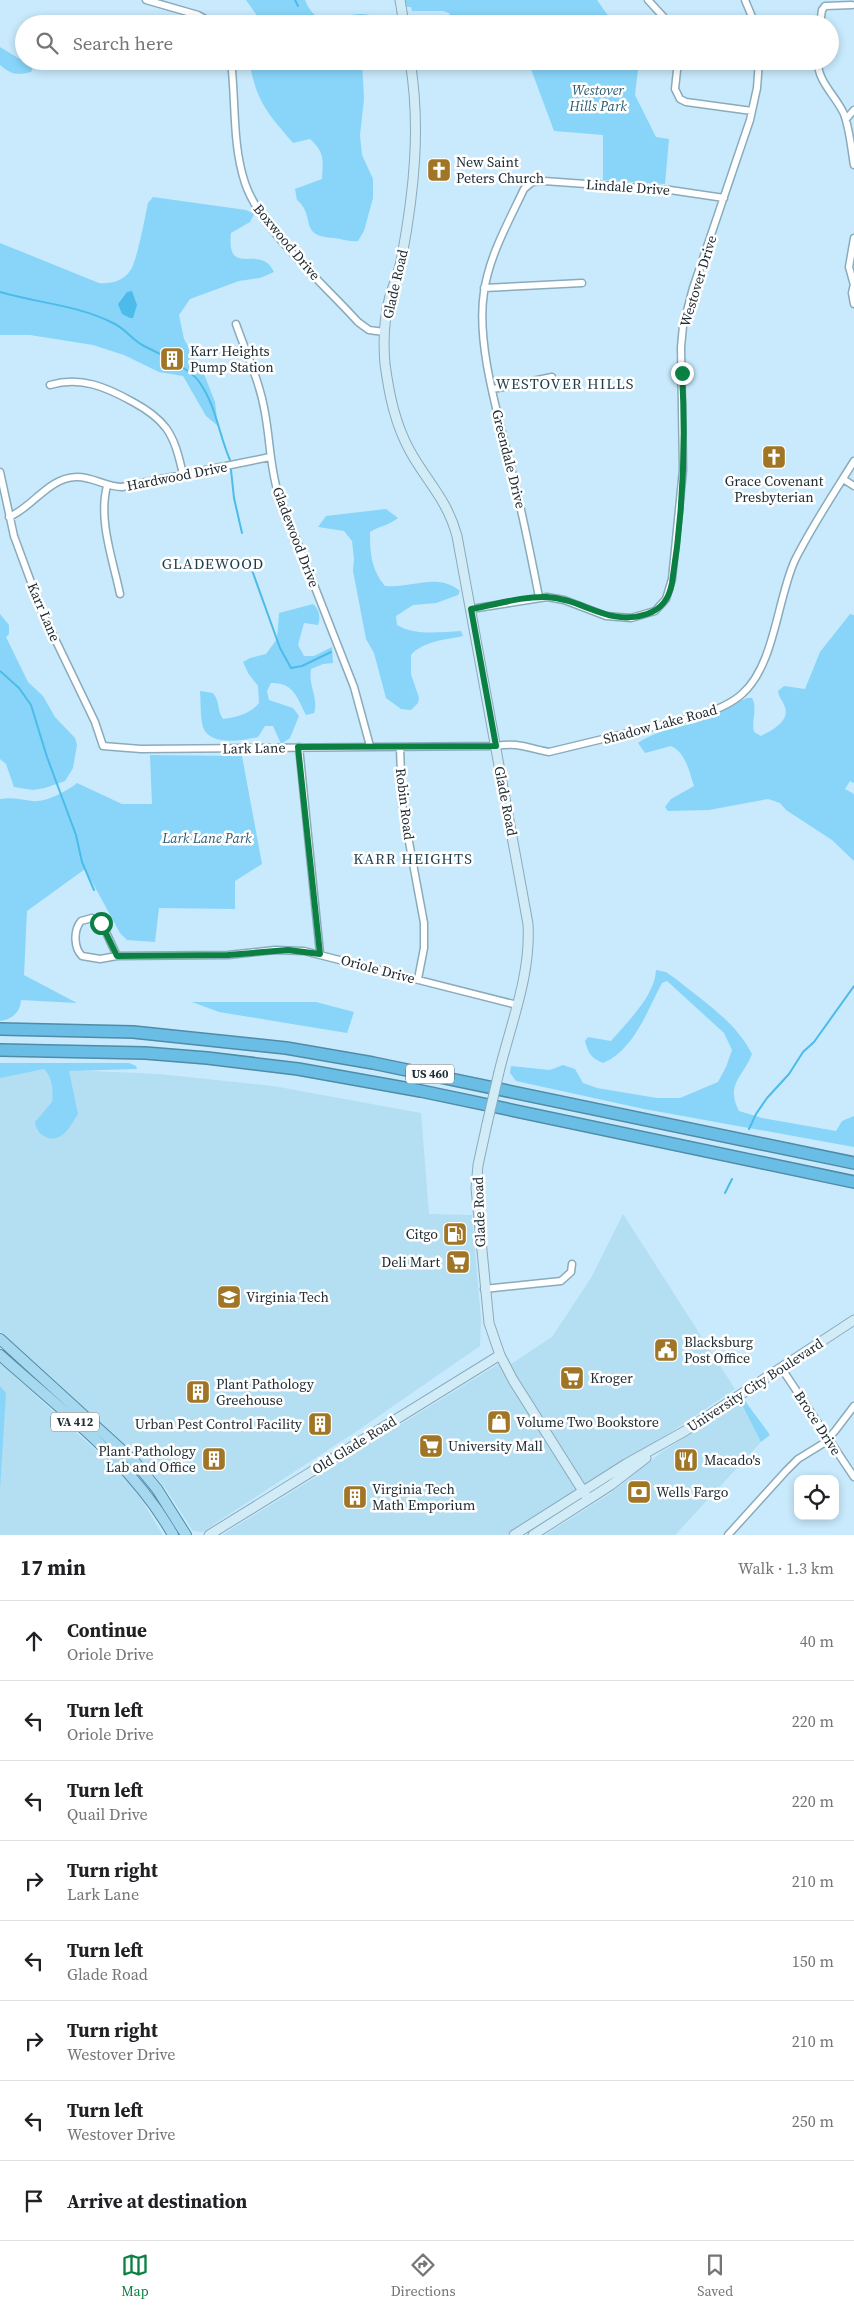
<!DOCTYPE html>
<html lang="en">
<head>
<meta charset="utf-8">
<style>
  :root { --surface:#fff; --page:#f2f2f2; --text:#202124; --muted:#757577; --line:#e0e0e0; --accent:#0b8043 }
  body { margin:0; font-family:"Source Serif 4",serif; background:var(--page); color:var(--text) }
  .controls { position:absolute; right:15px; bottom:15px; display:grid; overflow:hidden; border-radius:10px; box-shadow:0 2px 8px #0003 }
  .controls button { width:45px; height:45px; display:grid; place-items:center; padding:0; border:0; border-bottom:1px solid var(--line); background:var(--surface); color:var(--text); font:25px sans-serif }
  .stop { position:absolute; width:15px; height:15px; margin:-11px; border:4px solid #0b8043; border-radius:50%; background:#fff }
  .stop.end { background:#0b8043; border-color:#fff; box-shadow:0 1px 5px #0008 }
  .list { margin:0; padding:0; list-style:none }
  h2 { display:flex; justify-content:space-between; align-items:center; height:65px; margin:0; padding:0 20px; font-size:21px }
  h2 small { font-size:16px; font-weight:400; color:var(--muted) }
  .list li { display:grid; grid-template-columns:32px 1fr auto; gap:15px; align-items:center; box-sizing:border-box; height:80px; padding:0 20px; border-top:1px solid var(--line) }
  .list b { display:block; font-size:19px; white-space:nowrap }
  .list p { margin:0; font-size:16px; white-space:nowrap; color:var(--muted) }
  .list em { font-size:16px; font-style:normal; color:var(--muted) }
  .icon { flex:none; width:28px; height:28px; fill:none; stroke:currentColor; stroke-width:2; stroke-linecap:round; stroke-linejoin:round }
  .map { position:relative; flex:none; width:854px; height:1535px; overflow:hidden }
  .search { position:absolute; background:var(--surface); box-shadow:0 2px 8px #0003; left:15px; right:15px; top:15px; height:55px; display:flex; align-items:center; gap:12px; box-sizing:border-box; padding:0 18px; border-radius:28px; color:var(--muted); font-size:19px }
  .sheet { height:705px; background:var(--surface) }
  nav { display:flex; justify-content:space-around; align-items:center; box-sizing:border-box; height:70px; border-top:1px solid var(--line); background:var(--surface); font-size:14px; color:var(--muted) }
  nav a { display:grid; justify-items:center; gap:2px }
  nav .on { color:var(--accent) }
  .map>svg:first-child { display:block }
  .built { fill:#b4def2 }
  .green { fill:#88d5f9 }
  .water { fill:#4cbbea }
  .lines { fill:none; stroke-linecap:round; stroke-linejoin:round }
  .stream { stroke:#4cbbea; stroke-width:2 }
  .street-casing { stroke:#8aabbb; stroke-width:9 }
  .secondary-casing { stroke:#8aabbb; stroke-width:11 }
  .primary-casing { stroke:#508ba7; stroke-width:12 }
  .highway-casing { stroke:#508ba7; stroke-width:14 }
  .street { stroke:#fff; stroke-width:6 }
  .secondary { stroke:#d2ecf7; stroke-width:9 }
  .primary { stroke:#a6d8ef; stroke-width:10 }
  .highway { stroke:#6abee5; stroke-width:11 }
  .secondary-bridge-casing { stroke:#8aabbb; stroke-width:11; stroke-linecap:butt }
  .secondary-bridge { stroke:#d2ecf7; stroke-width:9 }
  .route { stroke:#0b8043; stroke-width:6 }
  .labels { text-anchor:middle; stroke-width:5; stroke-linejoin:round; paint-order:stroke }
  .shield { fill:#fff; stroke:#636c71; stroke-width:1 }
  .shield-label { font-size:12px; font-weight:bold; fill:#202d34 }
  .park-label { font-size:14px; font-style:italic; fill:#2c5a6e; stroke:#fff }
  .poi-label { font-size:14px; fill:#202d34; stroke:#fff; text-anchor:start }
  .street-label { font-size:14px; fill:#202d34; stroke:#fff }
  .neighbourhood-label { font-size:15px; letter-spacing:1px; fill:#1f3c4a; stroke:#fff }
</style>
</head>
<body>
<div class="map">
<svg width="854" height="1535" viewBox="0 0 854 1535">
  <rect width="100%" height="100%" fill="#c8eafc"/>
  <path class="built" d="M44,1069L159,1074L273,1086L421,1113L429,1214L472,1215L481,1320L480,1346L360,1429L202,1532L193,1531L166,1489L138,1456L0,1331V1076Z
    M623,1214L735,1389L671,1432L506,1535H222L508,1358L511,1364L552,1337L591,1278Z
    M0,1363L123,1475L134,1488L163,1535H0Z
    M741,1403L761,1442L675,1535H545L611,1493L663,1451Z"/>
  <path class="green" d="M246,0H305C318,33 340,13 363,14C374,15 385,19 395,22L390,24H252L258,17Z
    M405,0H597L614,24H515L514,22L453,24L449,13L443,11H412L411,7H406Z
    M0,47L18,58L24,59V61H31L34,65L31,72C16,76 11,74 0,65Z
    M249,61H362L364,99L360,135L362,155L373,179V198L364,231L358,241C349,242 342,239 334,238C297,236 317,217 297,200L295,189L322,179C323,159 325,153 310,139L293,143C267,112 257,103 249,61Z
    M528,61H639L635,95L656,137L669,139L665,184L603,180V135L554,131Z
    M153,197L246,210L254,214L250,222L231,233C226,280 261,242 274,272L260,278L239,281L190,299L179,315L184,339L204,374L215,402L218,426L206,416L183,376L159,372L124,355L93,345L30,335H0V243L99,283C111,284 123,281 130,271C137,262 145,217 148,203Z
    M386,509L398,518C390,525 379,526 370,532C370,553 371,569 385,586C411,589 437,572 460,591L458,595L436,603L413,605L396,616L397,625C415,636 441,632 461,631L463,636C445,640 423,641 411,655V674L419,698L418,703L411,710L401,709L386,698L374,653L366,639L353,571L354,559L352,541L344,531L318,527L326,516Z
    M313,604C319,609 321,617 318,625L304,623L298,645L304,656H314L332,647L333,663L323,664L311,669C308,687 319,698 314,713L306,715C297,697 293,682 271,683L267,691L269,700L293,708L299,716L290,738L281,744L273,726H265L258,737C243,740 210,747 203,727C200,716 201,703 200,691L213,693C220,702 217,710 223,719C237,717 250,714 259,703L258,686L248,673L243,662L250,658L266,654L277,639L279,613Z
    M0,614L9,625V634L6,637L28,682L43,696L55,717L75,738L77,745L73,768L65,781L45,788L33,790L14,787L6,764L0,759Z
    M850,614L854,615V783L850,781L845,789L854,794V861L832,840L786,810L780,803L768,799L709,810L668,811L665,807L671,799L694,786C689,771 686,753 671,746L645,753L638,743C659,728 688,727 712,717C724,711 734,703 747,698H752C758,708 751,721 754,732L761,736C772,731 792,720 784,705C782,699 779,698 778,691L784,686L805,689L820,652Z
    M150,755L242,756L262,864L235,881V909L159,908L155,942L127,940L120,933L85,869L27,911L24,975L77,1003L21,1000C20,1013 12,1019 0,1021V799C12,797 20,799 32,801C45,803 67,791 77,783L122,804H152Z
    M656,970L666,972L676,979C703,1001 736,1022 752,1054C743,1077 725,1085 739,1111L762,1118L836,1131L842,1121L854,1116V1147L644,1109L516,1081L510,1073L511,1066L550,1070L563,1065L575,1069L583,1083L597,1088L657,1098H680L718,1082L726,1067L732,1050L724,1033L667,981L662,983C647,1011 634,1050 603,1063C591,1058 588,1053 585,1041L588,1037L611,1041C627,1022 655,996 656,970Z
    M192,1002H316L354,1012L347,1033L219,1012Z
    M0,1063H129L136,1066L137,1069L69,1071L78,1114C71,1125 62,1144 46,1137C39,1134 36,1129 35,1122L52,1102C53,1090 53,1078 44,1069L0,1078Z
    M0,1386L6,1393L0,1489Z
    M745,1401L770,1435L761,1442L741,1403Z"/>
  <path class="water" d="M132,291L137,305L133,318H130L122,314L118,304L127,292Z"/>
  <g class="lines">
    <path class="stream" d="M295,0L298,6
      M0,292C37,303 78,305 113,323C125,328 132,340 144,346C159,353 192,370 200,383C216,406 219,435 230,460
      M231,470L234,498L242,533
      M248,559L280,648L291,668L302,666L331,652
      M0,671L19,688L31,705L47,757L76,835L82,862L94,890
      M749,1129L756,1114L767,1098L789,1074L803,1052L814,1042L854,986
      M725,1193L732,1179"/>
    <defs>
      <path id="street" d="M146,0L198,15L214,24
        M648,0L670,24
        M745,0L755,24
        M820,24L822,10L825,6L852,5
        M231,61C236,101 232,144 245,183C260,229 325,285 358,322L369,330L384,332
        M678,61L675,89L680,99L686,102L752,111
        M818,61C817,81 836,96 844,114C850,130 851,148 854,165
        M846,119L854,110
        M854,284L852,293L854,304
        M854,285L849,267L854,238
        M484,288L582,283
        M236,324C246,353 260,382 265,413C270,440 270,467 278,493L354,687L370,746
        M50,385C81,376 106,387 133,402C146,409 157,416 166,428C176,442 179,458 183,474
        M493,389L552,377
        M0,472L14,536L42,612L95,722L103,746L141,749L496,746C520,742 526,748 549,752L702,715C716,710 731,704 742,694C775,665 777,599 795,560C812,526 834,493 854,461
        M843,479L854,486
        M107,486C98,520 113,560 120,594
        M9,517C33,507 48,478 76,477C92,476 105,487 122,487L270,457
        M539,597C530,551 521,505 509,460C497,411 476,342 484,292C489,256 509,221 524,189L532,182L544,181L670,190L724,198
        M471,609L547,597L564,600L606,616L631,618L655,611L666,599L672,579L683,470L681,347L683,326L693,288L750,120L757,88L759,61
        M299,747L320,953
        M400,747L402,804L424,923V948L418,979
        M117,956L100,959L82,956C74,948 73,931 81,921L92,918L104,928L117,956L228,955L275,950L304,951L517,1005
        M484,1289L561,1281L571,1272L572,1264
        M782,1369L854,1477
        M728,1535L786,1471L798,1459L824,1443L835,1431L854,1406"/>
      <path id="secondary" d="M400,0L404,24
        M410,61C421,126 414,192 402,256C400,270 394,283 390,296C384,318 383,341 385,364C389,394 395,424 410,451C427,482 447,499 457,536L528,924C531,975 511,1023 499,1072
        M487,1124L478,1165L476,1188L489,1323L500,1355L513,1380L588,1499
        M209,1535L500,1355
        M514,1535L626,1464L685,1431L854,1320
        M533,1535L611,1485L646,1458"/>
      <path id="primary" d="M0,1339L135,1462L157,1489L186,1535
        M0,1355C61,1410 132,1462 173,1535"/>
      <path id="highway" d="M0,1029L133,1032L286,1048L373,1063L854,1163
        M0,1050L145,1053L207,1058L298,1069L421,1091L854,1182"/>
    </defs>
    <use href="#street" class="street-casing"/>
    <use href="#secondary" class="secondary-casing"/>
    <use href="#primary" class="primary-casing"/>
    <use href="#highway" class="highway-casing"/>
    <use href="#street" class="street"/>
    <use href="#secondary" class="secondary"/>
    <use href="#primary" class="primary"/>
    <use href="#highway" class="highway"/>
    <defs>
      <path id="secondary-bridge" d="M487,1124L499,1072"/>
    </defs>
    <use href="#secondary-bridge" class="secondary-bridge-casing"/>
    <use href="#secondary-bridge" class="secondary-bridge"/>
  </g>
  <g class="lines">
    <path class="route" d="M101,923L117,956L228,955L288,950L320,954L298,747L496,746L471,609C495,605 522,596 547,597C583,599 609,627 647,614C662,609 669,599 672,583C683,514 686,443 682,373"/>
  </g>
  <defs>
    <symbol id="church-square" viewBox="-11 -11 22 22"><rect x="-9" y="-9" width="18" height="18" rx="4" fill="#a07626" stroke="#fff"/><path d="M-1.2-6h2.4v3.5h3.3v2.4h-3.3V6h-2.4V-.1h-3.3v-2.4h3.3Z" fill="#fff"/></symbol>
    <symbol id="building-square" viewBox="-11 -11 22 22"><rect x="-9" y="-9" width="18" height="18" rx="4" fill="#a07626" stroke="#fff"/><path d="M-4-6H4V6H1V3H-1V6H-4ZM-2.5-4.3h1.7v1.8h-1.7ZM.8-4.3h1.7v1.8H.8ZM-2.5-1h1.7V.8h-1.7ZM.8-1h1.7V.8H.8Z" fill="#fff"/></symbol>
    <symbol id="fuel-square" viewBox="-11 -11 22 22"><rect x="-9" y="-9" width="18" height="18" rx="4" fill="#a07626" stroke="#fff"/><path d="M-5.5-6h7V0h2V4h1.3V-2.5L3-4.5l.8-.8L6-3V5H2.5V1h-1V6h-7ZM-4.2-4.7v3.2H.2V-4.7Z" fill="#fff"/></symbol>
    <symbol id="supermarket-square" viewBox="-11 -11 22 22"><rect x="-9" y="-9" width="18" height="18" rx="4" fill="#a07626" stroke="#fff"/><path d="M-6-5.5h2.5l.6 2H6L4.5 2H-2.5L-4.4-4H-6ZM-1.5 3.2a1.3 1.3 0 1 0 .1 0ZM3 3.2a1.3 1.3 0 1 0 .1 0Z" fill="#fff"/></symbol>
    <symbol id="university-square" viewBox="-11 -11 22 22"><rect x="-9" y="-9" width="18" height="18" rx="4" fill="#a07626" stroke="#fff"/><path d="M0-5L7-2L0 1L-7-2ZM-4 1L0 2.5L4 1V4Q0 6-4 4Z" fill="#fff"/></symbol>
    <symbol id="civic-square" viewBox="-11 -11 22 22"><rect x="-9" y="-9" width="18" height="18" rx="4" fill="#a07626" stroke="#fff"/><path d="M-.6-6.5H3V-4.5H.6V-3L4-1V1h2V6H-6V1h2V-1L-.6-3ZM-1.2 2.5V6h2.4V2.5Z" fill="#fff"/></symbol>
    <symbol id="shop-square" viewBox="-11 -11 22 22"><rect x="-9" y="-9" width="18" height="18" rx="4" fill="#a07626" stroke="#fff"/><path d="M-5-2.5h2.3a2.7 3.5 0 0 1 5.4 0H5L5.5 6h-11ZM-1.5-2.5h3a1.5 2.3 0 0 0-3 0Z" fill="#fff"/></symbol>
    <symbol id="restaurant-square" viewBox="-11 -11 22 22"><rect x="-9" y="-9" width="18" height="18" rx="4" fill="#a07626" stroke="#fff"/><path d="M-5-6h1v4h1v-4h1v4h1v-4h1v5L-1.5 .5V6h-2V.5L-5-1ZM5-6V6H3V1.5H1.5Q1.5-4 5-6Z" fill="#fff"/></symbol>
    <symbol id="bank-square" viewBox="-11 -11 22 22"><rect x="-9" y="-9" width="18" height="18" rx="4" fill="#a07626" stroke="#fff"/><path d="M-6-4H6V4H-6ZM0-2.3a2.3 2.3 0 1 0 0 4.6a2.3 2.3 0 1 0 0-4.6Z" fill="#fff"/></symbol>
  </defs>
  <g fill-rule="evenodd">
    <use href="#church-square" x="425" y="156" width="28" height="28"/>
    <use href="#building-square" x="158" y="345" width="28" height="28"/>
    <use href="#church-square" x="760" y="443" width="28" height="28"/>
    <use href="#fuel-square" x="441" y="1220" width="28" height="28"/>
    <use href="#supermarket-square" x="444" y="1248" width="28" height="28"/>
    <use href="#university-square" x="215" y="1283" width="28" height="28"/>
    <use href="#civic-square" x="652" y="1336" width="28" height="28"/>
    <use href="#supermarket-square" x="558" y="1364" width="28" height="28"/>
    <use href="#building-square" x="184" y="1378" width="28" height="28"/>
    <use href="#shop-square" x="485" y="1408" width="28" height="28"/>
    <use href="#building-square" x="306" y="1410" width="28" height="28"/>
    <use href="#supermarket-square" x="417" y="1432" width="28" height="28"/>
    <use href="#building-square" x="200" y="1445" width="28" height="28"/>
    <use href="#restaurant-square" x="672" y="1446" width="28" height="28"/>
    <use href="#bank-square" x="625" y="1478" width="28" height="28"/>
    <use href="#building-square" x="341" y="1483" width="28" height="28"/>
  </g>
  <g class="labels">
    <g class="shield">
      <rect x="406" y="1064.5" width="48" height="19" rx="4"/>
      <rect x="51" y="1412.5" width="48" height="19" rx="4"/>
    </g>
    <g class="shield-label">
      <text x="430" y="1078">US 460</text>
      <text x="75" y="1426">VA 412</text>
    </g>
    <g class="park-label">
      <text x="598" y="95">Westover<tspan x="598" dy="16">Hills Park</tspan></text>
      <text x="207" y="843">Lark Lane Park</text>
    </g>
    <g class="poi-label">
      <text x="456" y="167">New Saint<tspan x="456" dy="16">Peters Church</tspan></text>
      <text x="190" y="356">Karr Heights<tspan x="190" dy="16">Pump Station</tspan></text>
      <text x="774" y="486" text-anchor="middle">Grace Covenant<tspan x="774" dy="16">Presbyterian</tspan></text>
      <text x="438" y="1239" text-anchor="end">Citgo</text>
      <text x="440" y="1267" text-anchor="end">Deli Mart</text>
      <text x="246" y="1302">Virginia Tech</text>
      <text x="684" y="1347">Blacksburg<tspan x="684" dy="16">Post Office</tspan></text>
      <text x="590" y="1383">Kroger</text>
      <text x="216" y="1389">Plant Pathology<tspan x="216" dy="16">Greehouse</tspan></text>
      <text x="516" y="1427">Volume Two Bookstore</text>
      <text x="302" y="1429" text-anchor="end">Urban Pest Control Facility</text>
      <text x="448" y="1451">University Mall</text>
      <text x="196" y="1456" text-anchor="end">Plant Pathology<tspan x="196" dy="16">Lab and Office</tspan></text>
      <text x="704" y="1465">Macado's</text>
      <text x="372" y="1494">Virginia Tech<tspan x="372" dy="16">Math Emporium</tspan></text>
      <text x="656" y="1497">Wells Fargo</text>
    </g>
    <g class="street-label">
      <text transform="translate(628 187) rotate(4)" y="5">Lindale Drive</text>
      <text transform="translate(287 242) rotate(50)" y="5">Boxwood Drive</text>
      <text transform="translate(698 281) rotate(-73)" y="5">Westover Drive</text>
      <text transform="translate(395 284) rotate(-77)" y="5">Glade Road</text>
      <text transform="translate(509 459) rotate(76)" y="5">Greendale Drive</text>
      <text transform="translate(177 476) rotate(-11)" y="5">Hardwood Drive</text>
      <text transform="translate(296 537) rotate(69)" y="5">Gladewood Drive</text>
      <text transform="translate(44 612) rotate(67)" y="5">Karr Lane</text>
      <text transform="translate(660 724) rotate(-15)" y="5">Shadow Lake Road</text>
      <text transform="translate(254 748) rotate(-1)" y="5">Lark Lane</text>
      <text transform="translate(506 801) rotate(79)" y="5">Glade Road</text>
      <text transform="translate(405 804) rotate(83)" y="5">Robin Road</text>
      <text transform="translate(378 969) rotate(15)" y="5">Oriole Drive</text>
      <text transform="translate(479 1212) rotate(-92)" y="5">Glade Road</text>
      <text transform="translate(755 1385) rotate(-33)" y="5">University City Boulevard</text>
      <text transform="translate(818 1423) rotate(57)" y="5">Broce Drive</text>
      <text transform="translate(354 1445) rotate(-32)" y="5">Old Glade Road</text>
    </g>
    <g class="neighbourhood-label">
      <text x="565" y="389">WESTOVER HILLS</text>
      <text x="213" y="569">GLADEWOOD</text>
      <text x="413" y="864">KARR HEIGHTS</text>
    </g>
  </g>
</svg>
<div class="controls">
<button><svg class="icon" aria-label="locate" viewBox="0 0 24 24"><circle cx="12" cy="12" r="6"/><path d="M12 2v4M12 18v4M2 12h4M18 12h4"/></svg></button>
</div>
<div class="stop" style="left:101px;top:923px"></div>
<div class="stop end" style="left:682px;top:373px"></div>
<div class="search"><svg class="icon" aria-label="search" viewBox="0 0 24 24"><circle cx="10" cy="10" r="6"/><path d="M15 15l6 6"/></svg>Search here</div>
</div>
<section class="sheet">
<h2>17 min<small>Walk · 1.3 km</small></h2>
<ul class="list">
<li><svg class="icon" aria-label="ahead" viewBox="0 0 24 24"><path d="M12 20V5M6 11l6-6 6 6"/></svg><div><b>Continue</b><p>Oriole Drive</p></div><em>40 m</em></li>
<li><svg class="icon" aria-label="left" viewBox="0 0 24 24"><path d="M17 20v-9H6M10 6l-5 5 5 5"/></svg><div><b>Turn left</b><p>Oriole Drive</p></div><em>220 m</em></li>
<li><svg class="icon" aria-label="left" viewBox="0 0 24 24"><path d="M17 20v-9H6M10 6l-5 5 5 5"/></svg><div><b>Turn left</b><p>Quail Drive</p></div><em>220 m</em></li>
<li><svg class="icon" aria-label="right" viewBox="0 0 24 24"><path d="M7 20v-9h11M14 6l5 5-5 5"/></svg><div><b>Turn right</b><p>Lark Lane</p></div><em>210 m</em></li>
<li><svg class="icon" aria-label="left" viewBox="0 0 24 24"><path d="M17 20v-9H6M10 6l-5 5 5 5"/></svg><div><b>Turn left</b><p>Glade Road</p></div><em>150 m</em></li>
<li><svg class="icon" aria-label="right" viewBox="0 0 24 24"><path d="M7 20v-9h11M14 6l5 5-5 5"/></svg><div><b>Turn right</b><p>Westover Drive</p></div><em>210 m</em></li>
<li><svg class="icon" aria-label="left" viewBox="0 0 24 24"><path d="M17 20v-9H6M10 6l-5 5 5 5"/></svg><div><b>Turn left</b><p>Westover Drive</p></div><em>250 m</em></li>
<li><svg class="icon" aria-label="arrive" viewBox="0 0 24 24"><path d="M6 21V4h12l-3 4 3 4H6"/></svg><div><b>Arrive at destination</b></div></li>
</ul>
</section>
<nav>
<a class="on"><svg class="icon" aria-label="map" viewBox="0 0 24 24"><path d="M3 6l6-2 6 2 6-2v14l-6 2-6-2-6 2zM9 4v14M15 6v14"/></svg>Map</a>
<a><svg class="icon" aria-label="directions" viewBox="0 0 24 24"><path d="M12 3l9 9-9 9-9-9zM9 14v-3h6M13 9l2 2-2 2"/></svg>Directions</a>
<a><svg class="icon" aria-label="saved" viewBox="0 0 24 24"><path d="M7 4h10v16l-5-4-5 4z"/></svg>Saved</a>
</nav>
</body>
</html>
